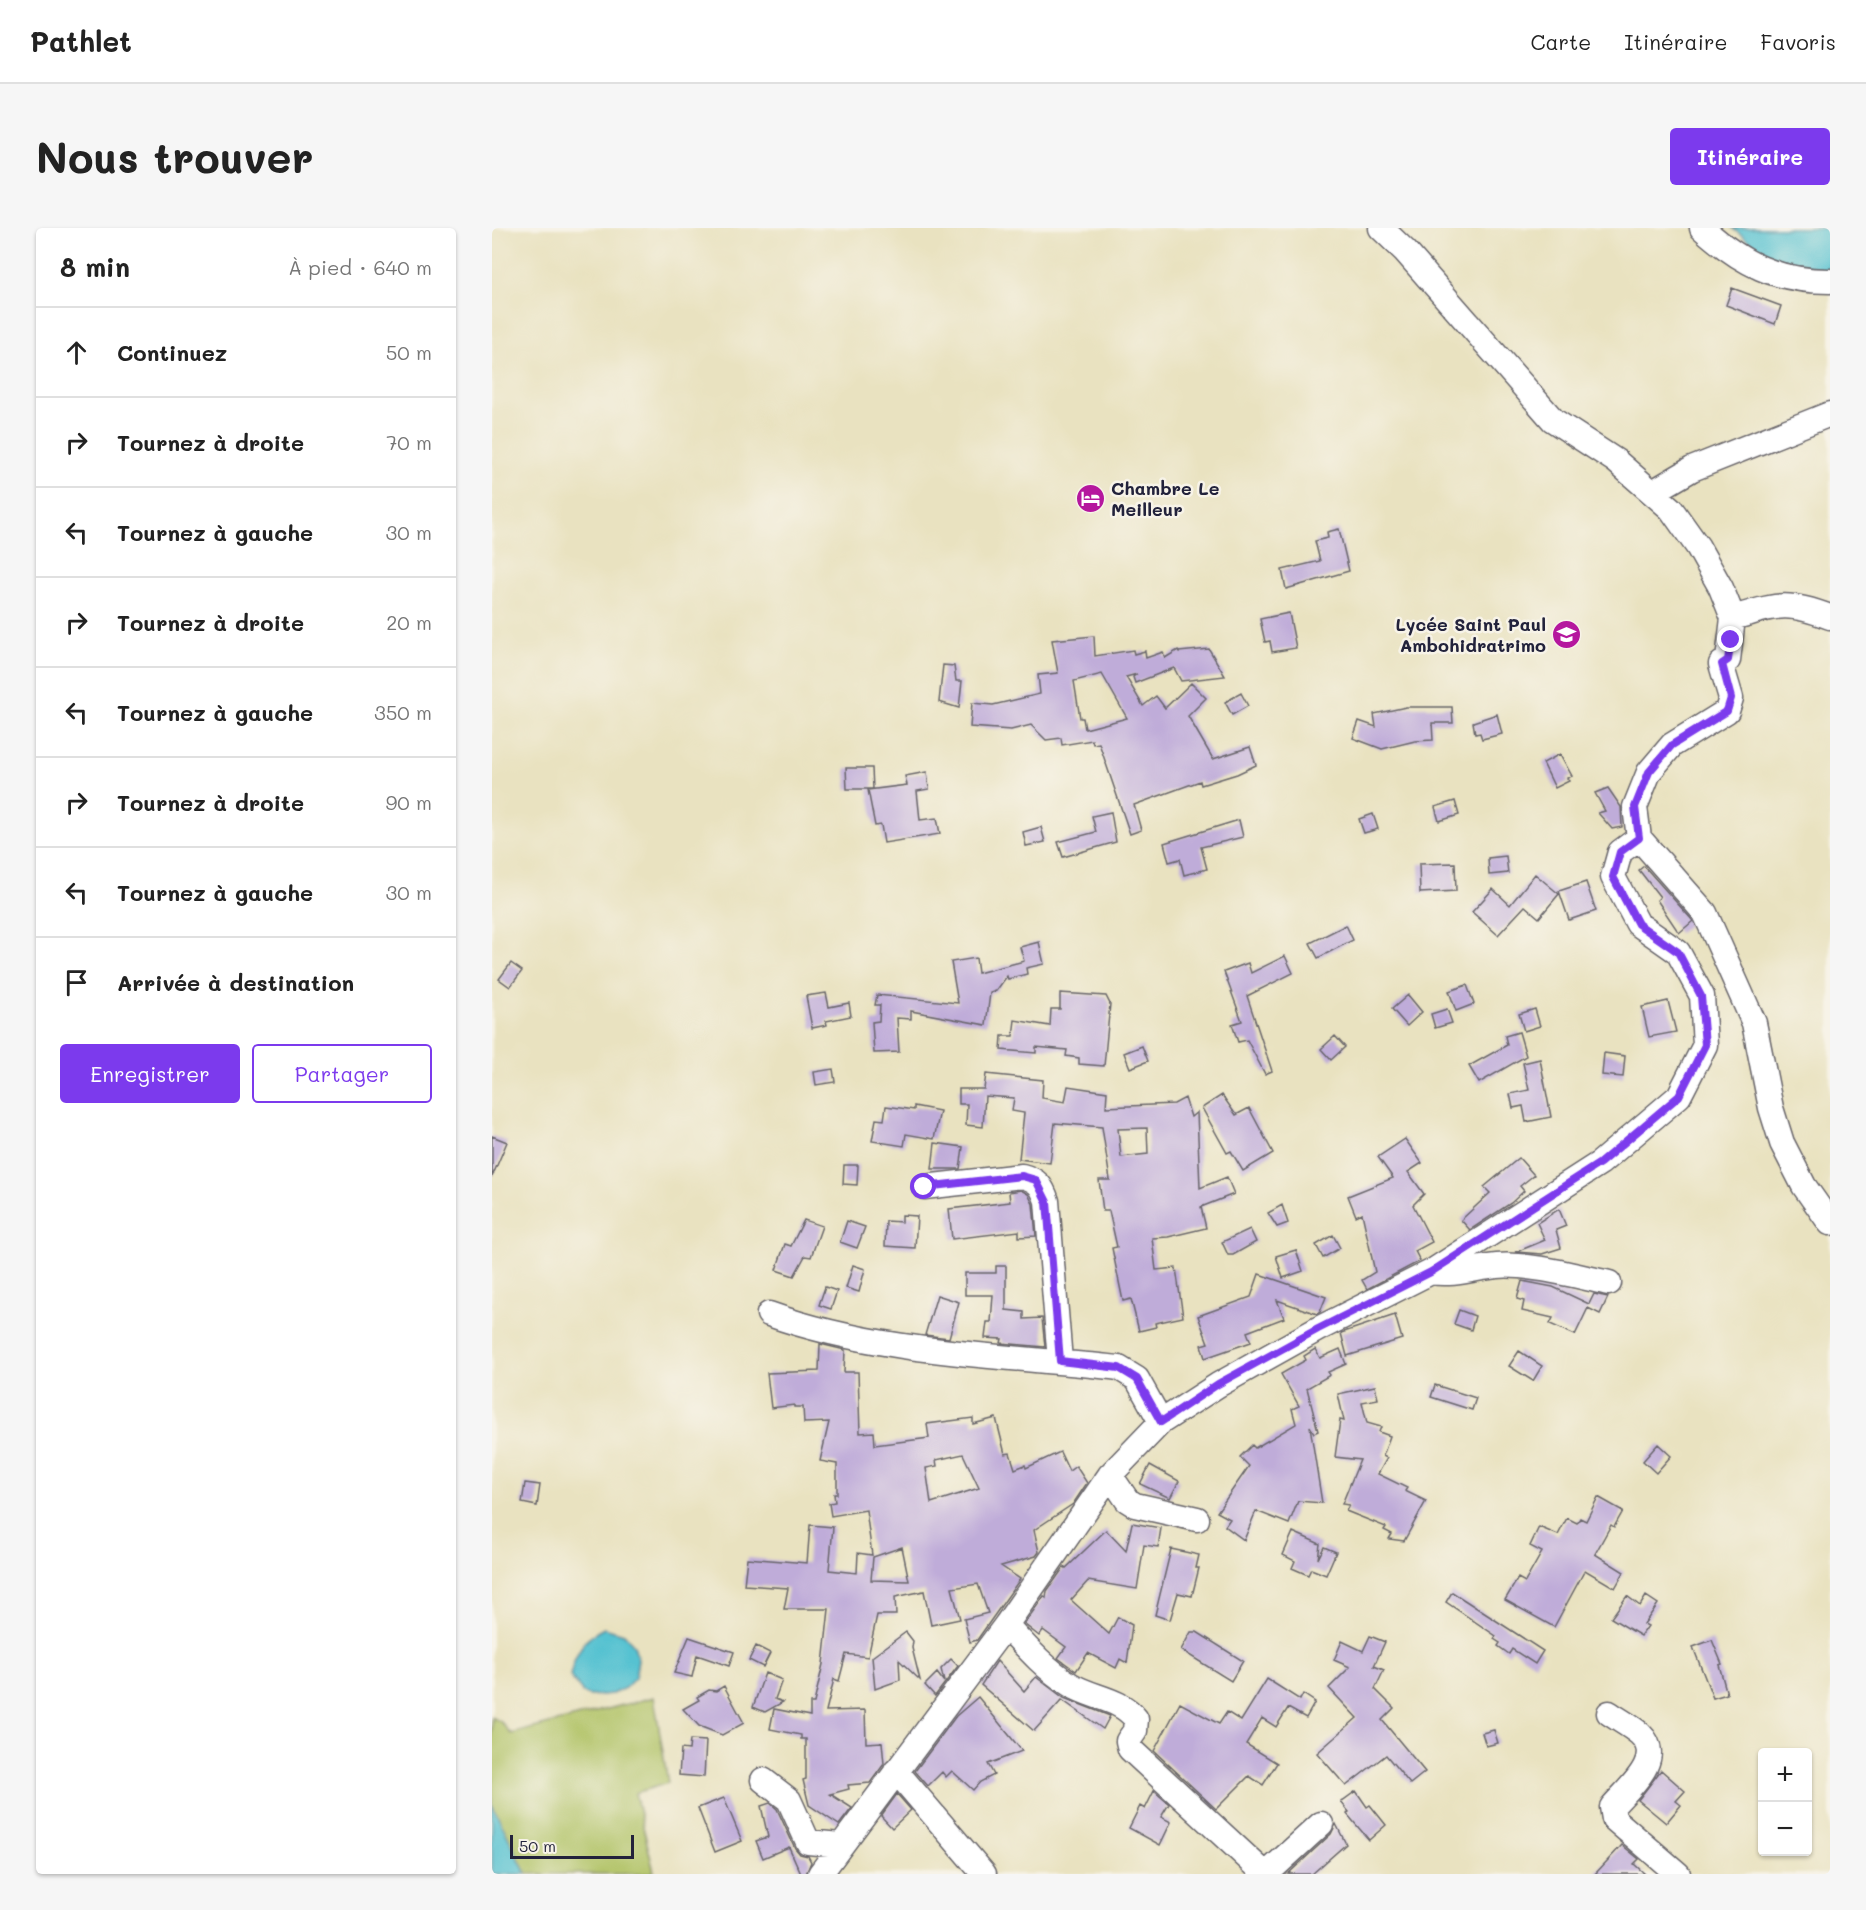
<!DOCTYPE html>
<html lang="fr">
<head>
<meta charset="utf-8">
<style>
  :root { --surface:#fff; --page:#f6f6f6; --text:#222; --muted:#767676; --line:#e0e0e0; --accent:#7c3aed }
  body { margin:0; font-family:Mali,sans-serif; background:var(--page); color:var(--text) }
  .controls { position:absolute; right:18px; bottom:18px; display:grid; overflow:hidden; border-radius:6px; box-shadow:0 2px 4px #0004 }
  .controls button { width:54px; height:54px; display:grid; place-items:center; padding:0; border:0; border-bottom:2px solid var(--line); background:var(--surface); color:var(--text); font:30px sans-serif }
  .scale { position:absolute; left:18px; bottom:15px; width:124px; box-sizing:border-box; padding-left:6px; border:3px solid #22223b; border-top:0; font-size:16px; line-height:21px; white-space:nowrap; color:#22223b; -webkit-text-stroke:4px #f7f3e8; paint-order:stroke }
  .stop { position:absolute; width:18px; height:18px; margin:-14px; border:4px solid #7c3aed; border-radius:50%; background:#fff }
  .stop.end { background:#7c3aed; border-color:#fff; box-shadow:0 2px 6px #0008 }
  .list { margin:0; padding:0; list-style:none }
  h2 { display:flex; justify-content:space-between; align-items:center; height:78px; margin:0; padding:0 24px; font-size:26px }
  h2 small { font-size:20px; font-weight:400; color:var(--muted) }
  .list li { display:grid; grid-template-columns:39px 1fr auto; gap:18px; align-items:center; box-sizing:border-box; height:90px; padding:0 24px; border-top:2px solid var(--line) }
  .list b { display:block; font-size:22px; white-space:nowrap }
  .list em { font-size:20px; font-style:normal; color:var(--muted) }
  .actions { display:flex; gap:12px; padding:18px 24px }
  .actions a { flex:1; padding:14px 0; border:2px solid var(--accent); border-radius:6px; text-align:center; font-size:21px; color:var(--accent) }
  .actions .main { background:var(--accent); color:#fff }
  .icon { flex:none; width:33px; height:33px; fill:none; stroke:currentColor; stroke-width:2; stroke-linecap:round; stroke-linejoin:round }
  .map { position:relative; flex:none; width:1338px; height:1646px; overflow:hidden; border-radius:6px }
  header { display:flex; align-items:center; gap:36px; box-sizing:border-box; height:84px; padding:0 30px; background:var(--surface); border-bottom:2px solid var(--line) }
  header strong { font-size:28px }
  nav { display:flex; gap:33px; margin-inline-start:auto; font-size:21px }
  .intro { display:flex; align-items:center; justify-content:space-between; box-sizing:border-box; height:144px; padding:0 36px }
  h1 { margin:0; font-size:42px }
  .button { padding:15px 27px; border-radius:6px; background:var(--accent); color:#fff; font-size:21px; font-weight:700 }
  main { display:flex; gap:36px; padding:0 36px }
  aside { flex:1; background:var(--surface); border-radius:6px; box-shadow:0 2px 4px #0004 }
  .map>svg:first-child { display:block }
  .green { fill:#b0c265; stroke:#697250; stroke-width:1.5 }
  .water { fill:#57c2d1; stroke:#3c7286; stroke-width:1.5 }
  .building { fill:#bfacd9; fill-rule:evenodd }
  .lines { fill:none; stroke-linecap:round; stroke-linejoin:round }
  .minor-casing { stroke:#68656a; stroke-width:27 }
  .minor { stroke:#fff; stroke-width:24 }
  .route { stroke:#7c3aed; stroke-width:8 }
  .labels { text-anchor:middle; stroke-width:5; stroke-linejoin:round; paint-order:stroke }
  .poi-label { font-size:18px; font-weight:bold; fill:#22223b; stroke:#f7f3e8; text-anchor:start }
</style>
</head>
<body>
<header>
<strong>Pathlet</strong>
<nav><a>Carte</a><a>Itinéraire</a><a>Favoris</a></nav>
</header>
<div class="intro"><h1>Nous trouver</h1><a class="button">Itinéraire</a></div>
<main>
<aside>
<h2>8 min<small>À pied · 640 m</small></h2>
<ul class="list">
<li><svg class="icon" aria-label="ahead" viewBox="0 0 24 24"><path d="M12 20V5M6 11l6-6 6 6"/></svg><div><b>Continuez</b></div><em>50 m</em></li>
<li><svg class="icon" aria-label="right" viewBox="0 0 24 24"><path d="M7 20v-9h11M14 6l5 5-5 5"/></svg><div><b>Tournez à droite</b></div><em>70 m</em></li>
<li><svg class="icon" aria-label="left" viewBox="0 0 24 24"><path d="M17 20v-9H6M10 6l-5 5 5 5"/></svg><div><b>Tournez à gauche</b></div><em>30 m</em></li>
<li><svg class="icon" aria-label="right" viewBox="0 0 24 24"><path d="M7 20v-9h11M14 6l5 5-5 5"/></svg><div><b>Tournez à droite</b></div><em>20 m</em></li>
<li><svg class="icon" aria-label="left" viewBox="0 0 24 24"><path d="M17 20v-9H6M10 6l-5 5 5 5"/></svg><div><b>Tournez à gauche</b></div><em>350 m</em></li>
<li><svg class="icon" aria-label="right" viewBox="0 0 24 24"><path d="M7 20v-9h11M14 6l5 5-5 5"/></svg><div><b>Tournez à droite</b></div><em>90 m</em></li>
<li><svg class="icon" aria-label="left" viewBox="0 0 24 24"><path d="M17 20v-9H6M10 6l-5 5 5 5"/></svg><div><b>Tournez à gauche</b></div><em>30 m</em></li>
<li><svg class="icon" aria-label="arrive" viewBox="0 0 24 24"><path d="M6 21V4h12l-3 4 3 4H6"/></svg><div><b>Arrivée à destination</b></div></li>
</ul>
<div class="actions"><a class="main">Enregistrer</a><a>Partager</a></div>
</aside>
<div class="map">
<svg width="1338" height="1646" viewBox="0 0 1338 1646">
  <rect width="100%" height="100%" fill="#f7f3e8"/>
  <filter id="ink" filterUnits="userSpaceOnUse"><feTurbulence type="fractalNoise" baseFrequency=".0167" numOctaves="2"/><feDisplacementMap in="SourceGraphic" scale="12" xChannelSelector="R" yChannelSelector="G"/><feConvolveMatrix kernelMatrix="1 2 1 2 8 2 1 2 1" color-interpolation-filters="sRGB"/></filter>
  <filter id="wash" filterUnits="userSpaceOnUse"><feTurbulence type="fractalNoise" baseFrequency=".008" numOctaves="4" result="noise"/><feDisplacementMap in="SourceGraphic" scale="24" xChannelSelector="R" yChannelSelector="G"/><feGaussianBlur stdDeviation="1.35" result="paint"/><feColorMatrix in="noise" values="0 0 0 0 0 0 0 0 0 0 0 0 0 0 0 0 0 1.4 0 .05"/><feComposite in="paint" operator="in"/></filter>
  <g filter="url(#wash)">
    <rect width="100%" height="100%" fill="#e9e2c0"/>
    <path class="green" d="M162,1469L176,1555L143,1565L162,1644L154,1646H34L0,1576V1489L9,1494L19,1506Z"/>
    <path class="water" d="M1240,0H1338V42L1332,46L1277,28Z
      M112,1400L132,1406L142,1417L146,1431L143,1450L133,1460L120,1466L98,1468L91,1465L78,1448C83,1426 91,1410 112,1400Z
      M0,1576L34,1646H0Z"/>
    <g id="blocks">
      <path class="building" d="M1240,60L1289,78L1283,96L1234,77Z
        M847,301L857,343L794,361L790,342L828,333L823,313L836,310L835,304Z
        M797,385L804,420L780,424L778,413L773,414L768,391Z
        M602,408L603,428L641,422L642,426L653,423L654,430L671,424L673,430L686,422L687,424L717,421L733,448L689,453L682,440L643,455L641,449L645,446L634,449L651,478L664,468L673,480L699,455L714,470L696,488L721,531L758,519L764,537L745,546L709,557L708,553L642,577L649,602L638,606L607,515L601,516L600,512L570,517L569,510L554,512L539,497L519,502L478,499L480,475L501,477L548,466L546,447L566,445L560,412ZM610,446L635,490L593,501L591,490H588L582,453Z
        M451,437L462,438L464,453H470L467,480L447,474Z
        M749,465L756,478L740,487L733,474Z
        M914,479H960L961,495H940L941,512L923,513L890,521L861,510L867,493L884,499L882,486Z
        M1005,486L1010,506L990,511L988,505L983,506L981,494Z
        M1068,526L1080,548L1075,550L1077,553L1063,560L1051,535Z
        M354,540H380L381,561H355Z
        M435,544L437,561L425,563L428,592L445,590L448,606L392,615L389,597L383,598L376,562L415,557L413,548Z
        M1116,560L1129,579L1130,599L1120,601L1106,585L1113,583L1103,565Z
        M963,573L967,587L947,593L943,579Z
        M619,584L624,614L571,629L566,614L604,604L600,588Z
        M881,586L886,601L872,605L867,591Z
        M747,592L751,609L709,619L715,641L692,647L688,631L677,634L672,615Z
        M549,599L553,614L534,618L531,604Z
        M1014,628L1016,645L997,647L996,630Z
        M963,635L964,663L928,665L927,636Z
        M1152,638L1201,693L1187,705L1165,672L1168,669L1147,642Z
        M1043,646L1067,666L1047,690L1033,678L1006,707L980,684L1001,661L1018,677Z
        M1094,654L1104,683L1077,692L1067,663Z
        M854,697L861,712L826,730L818,715Z
        M547,714L552,736L534,740L535,746L516,751L515,748L504,763L498,765L494,797L419,783V791L405,790L407,824L382,825L380,794L387,793L388,777H383L385,767L466,775L459,734L484,730L486,745L532,733L528,719Z
        M793,728L801,745L755,768L780,843L773,846L755,812L746,814L740,796L750,793L732,744L756,735L759,745Z
        M19,735L30,743L18,759L7,751Z
        M975,757L982,776L964,783L957,763Z
        M334,765L337,779L357,775L359,788L334,793L335,797L320,800L314,768Z
        M568,765L614,768L618,776L612,838L587,836V830L574,828L575,822L544,819V825L509,822L510,808H521L523,792L558,798L559,781H568Z
        M916,767L930,784L915,798L900,781Z
        M1176,773L1184,804L1157,809L1150,779Z
        M955,781L960,795L943,800L939,786Z
        M1043,781L1048,798L1032,803L1027,786Z
        M1027,804L1034,828L987,855L977,838L1015,817L1013,808Z
        M843,808L853,819L839,832L829,821Z
        M650,818L656,833L638,840L632,825Z
        M1112,825L1133,828L1131,849L1110,847Z
        M1048,831L1059,889L1034,894L1031,878L1021,880L1018,866L1037,862L1031,835Z
        M341,841L343,854L324,857L322,844Z
        M494,846L551,852L550,870L573,874L576,858L615,864L614,879L682,876L693,870L699,889L705,884L708,960L735,949L742,966L709,979L714,1000L676,1009L660,1010L664,1042L684,1040L691,1089L663,1095L664,1099L647,1103L639,1071L631,1073L620,1020L625,1019L617,983H611L608,960L607,952H618L610,899L563,895L558,935L527,931L532,885L520,883L522,870L493,868L491,899L474,897L475,876H467V861H492ZM655,900L656,926L629,929L626,901Z
        M730,867L744,887L757,880L781,925L751,943L739,923L735,925L710,880Z
        M394,878L422,882V878L448,883L442,911L414,906L412,918L380,913L384,891L392,892Z
        M0,908L15,914L0,949Z
        M913,911L930,935L916,944L932,966L921,977L940,1014L923,1023L928,1033L875,1061L870,1052L883,1044L870,985L864,988L856,968L901,950L886,929Z
        M443,915L471,919L468,941H440Z
        M1027,930L1042,947L1028,958L1032,963L1019,975L978,1002L969,992L998,965L992,959Z
        M352,937H366L365,957L351,956Z
        M529,962L536,966L541,976L544,1008L527,1009V1003L460,1011L457,981L518,974L517,964Z
        M790,977L796,995L785,999L776,985Z
        M1067,981L1074,998L1064,1002L1069,1020L1050,1026L1024,1024L1053,1012L1045,995Z
        M410,987L425,988L423,1020L393,1018L394,993L410,994Z
        M312,992L330,998L319,1029L313,1028L302,1048L284,1042L293,1016L299,1018Z
        M355,993L373,999L365,1020L348,1014Z
        M758,1001L764,1014L741,1027H736L730,1014Z
        M841,1007L848,1020L831,1030L824,1017Z
        M804,1022L811,1043L791,1050L784,1028Z
        M361,1037L373,1041L367,1064L354,1060Z
        M504,1038H514V1082L532,1084V1091L550,1090L553,1119L509,1115L510,1111L493,1110L495,1094H499L501,1067H473V1045H504Z
        M767,1046L834,1069L828,1084L825,1086L785,1072L792,1090L755,1104L759,1114L713,1130L709,1117L716,1115L706,1088L759,1069Z
        M1030,1053L1061,1059L1097,1076L1102,1066L1116,1069L1108,1086L1096,1080L1083,1107L1058,1096L1061,1090L1030,1083L1032,1073L1025,1071Z
        M333,1059L345,1063L339,1081L327,1077Z
        M445,1067L467,1074L457,1110L433,1107Z
        M967,1082L983,1088L979,1102L962,1096Z
        M903,1087L910,1111L855,1128L849,1105Z
        M328,1116L353,1122L352,1144H366L368,1205L382,1204L383,1217L437,1210L435,1196L481,1190V1196L504,1190L513,1226L518,1225L523,1241L533,1237L534,1240L568,1224L577,1243L584,1238L595,1255L581,1276L542,1302L547,1324L544,1328L509,1338L528,1351L485,1412L478,1414L472,1391L496,1385L486,1356L460,1360L468,1391L439,1397L432,1363L403,1369L404,1387H385L376,1429L354,1426L347,1453L342,1451L334,1483L373,1482L374,1515L390,1514L392,1536L378,1555L356,1557L357,1561L338,1566L360,1580L347,1597L317,1577L311,1552L314,1551V1511H309V1507L278,1501L282,1481L318,1488V1475H322L331,1436L337,1381H292L296,1360L252,1357L255,1330L315,1335L318,1297L341,1299L337,1342L365,1345L366,1325L380,1327L374,1282L339,1288L337,1275L343,1274L342,1266H345V1236L328,1233L337,1194L312,1195L311,1179H302V1177L279,1180L275,1145L327,1143ZM471,1226L487,1260L439,1275L434,1240L445,1238L444,1232ZM410,1319L417,1353L379,1352L381,1329Z
        M823,1121L828,1130L848,1121L854,1136L836,1144L838,1147L815,1160L826,1203L822,1205L818,1198L830,1275L806,1273L797,1296L764,1283L752,1312L733,1298L738,1291L725,1284L757,1238L748,1229L760,1217L763,1220L804,1196L800,1181L807,1178L789,1146L814,1132L812,1128Z
        M1027,1123L1050,1138L1041,1153L1017,1138Z
        M943,1157L984,1170L980,1182L939,1169Z
        M883,1158L886,1171L870,1174L875,1195L889,1199L887,1204L898,1208L891,1228L895,1230L886,1246L915,1260L913,1263L934,1273L912,1313L897,1311L900,1306L892,1302L894,1299L854,1283L857,1277L850,1276L868,1232L843,1229L848,1192L852,1193L846,1166Z
        M1166,1216L1179,1228L1164,1245L1151,1233Z
        M658,1237L687,1253L678,1270L648,1256Z
        M33,1255L48,1257L45,1278L30,1275Z
        M1106,1269L1131,1283L1122,1299L1119,1297L1103,1326L1132,1344L1123,1360L1093,1342L1062,1399L1013,1372L1026,1350L1033,1354L1050,1324L1038,1318L1047,1299L1066,1307L1075,1290L1085,1295L1088,1290L1094,1293Z
        M640,1295L669,1300L666,1319L652,1317L645,1361L596,1353L579,1372L617,1406L626,1389L640,1397L635,1435L628,1431L624,1440L596,1425L584,1443L566,1430L574,1419L551,1402L547,1408L532,1396L552,1368L554,1370L555,1363L572,1339L574,1340L614,1302L634,1323Z
        M801,1304L828,1316L826,1331L832,1319L844,1324L834,1347L819,1341L816,1347L800,1340L803,1333L791,1327Z
        M679,1321L707,1327L704,1340H707L700,1368L686,1365L678,1392L663,1387Z
        M960,1364L1051,1423L1043,1436L1020,1421L1017,1426L1006,1418L1008,1415L1002,1411L1004,1408L954,1374Z
        M1135,1368L1148,1378L1154,1368L1166,1376L1152,1396L1156,1398L1149,1408L1119,1390Z
        M414,1404L421,1413L420,1420L428,1452L407,1432L408,1452L383,1461L380,1429Z
        M699,1404H705L751,1433L739,1453L689,1422Z
        M878,1408L893,1414L882,1438L892,1442L883,1461L902,1480L890,1492L933,1544L918,1556L894,1527L854,1558L825,1525L865,1490L837,1460L858,1439L842,1432L850,1413L871,1423Z
        M197,1409L242,1424L237,1438L205,1427L200,1449L182,1445Z
        M1220,1412L1230,1436L1227,1437L1235,1466L1221,1470L1201,1419Z
        M264,1418L278,1425L271,1439L257,1432Z
        M459,1431L466,1438L443,1468L433,1457L445,1445L452,1454L449,1441Z
        M505,1433L532,1463L544,1449L572,1470L618,1488L611,1501L570,1472L542,1503L489,1457Z
        M273,1445L290,1452L283,1471L291,1474L273,1484L261,1479Z
        M775,1451L808,1472L811,1466L823,1474L814,1490L796,1480L784,1499L770,1490L754,1516L785,1535L771,1557L757,1548L724,1581L662,1523L688,1475L727,1496L735,1484L749,1493Z
        M232,1458L252,1495L230,1507L207,1498L191,1481L207,1472L205,1469L217,1462L224,1463Z
        M486,1469L530,1523L496,1536L502,1547L488,1554L481,1562L460,1543L454,1549L450,1544L436,1558L423,1543L464,1488Z
        M1002,1502L1006,1515L994,1518L990,1505Z
        M198,1512L214,1513L212,1549L187,1547L189,1521L197,1522Z
        M1169,1542L1193,1563L1184,1573L1189,1577L1174,1595L1146,1572Z
        M662,1563L677,1576L669,1589L679,1594L668,1617L637,1600L648,1578L653,1581Z
        M864,1563L875,1579L878,1577L894,1597L877,1612L855,1586L857,1584L849,1574Z
        M405,1566L419,1582L400,1600L389,1588Z
        M232,1570L250,1613L223,1624L206,1580Z
        M278,1575L285,1581L303,1620L308,1626L316,1628L319,1634L314,1646H309L297,1619L271,1630L264,1613L276,1609L269,1578Z
        M844,1596L854,1616L820,1646H796L839,1606Z
        M1130,1617L1147,1631L1142,1636L1153,1646H1103Z"/>
    </g>
  </g>
  <g filter="url(#ink)">
    <use href="#blocks" fill-opacity="0" stroke="#68656a" stroke-width="1.5"/>
    <g class="lines">
      <defs>
        <path id="minor" d="M889,0L913,23L1061,192L1124,233L1179,281L1206,319L1229,360L1241,390C1285,377 1294,372 1338,389
          M1210,0C1250,36 1284,53 1338,53
          M1161,264L1200,241L1338,186
          M1241,390L1236,432L1229,436L1239,470L1235,483L1180,517L1157,544L1143,579L1147,610L1213,685L1262,795L1279,880L1290,915L1312,958L1338,995
          M432,959L530,948C546,952 550,958 555,973L568,1133
          M939,1044C963,1048 982,1040 1005,1038C1036,1035 1085,1048 1117,1055
          M277,1086C389,1126 510,1127 627,1140L645,1151L669,1194
          M618,1247L635,1272L643,1277L705,1291
          M514,1397C534,1419 553,1441 579,1457C600,1470 628,1470 644,1491L643,1503L636,1513L638,1521L771,1644L781,1640L829,1596
          M1117,1485C1127,1492 1139,1498 1148,1506C1174,1531 1136,1560 1120,1579L1122,1591L1186,1646
          M404,1543L492,1646
          M271,1552L297,1572L316,1614L348,1617
          M328,1646L514,1397L618,1247L669,1194L726,1157L826,1101L939,1044L1108,935L1187,868L1213,817L1210,768L1186,724L1146,696L1121,649L1128,624L1147,610"/>
      </defs>
      <use href="#minor" class="minor-casing"/>
      <use href="#minor" class="minor"/>
    </g>
  </g>
  <g class="lines" filter="url(#ink)">
    <path class="route" d="M432,959L530,948L544,952L555,974L568,1133L627,1140L645,1151L669,1194L726,1156L826,1101L939,1044L1108,935L1187,868L1213,817L1209,768L1186,724L1146,696L1121,649L1128,624L1147,610L1143,579L1157,544L1180,517L1235,483L1239,470L1230,436L1236,432L1239,412"/>
  </g>
  <defs>
    <symbol id="hotel-disc" viewBox="-11 -11 22 22"><circle r="9.5" fill="#b5179e" stroke="#f7f3e8"/><path d="M-6-4.5h1.5V1H6V5H4.5V3h-9V5H-6ZM-4 0a1.8 1.8 0 1 1 3.6 0ZM.5 0V-2.5h3Q6-2.5 6 0Z" fill="#fff"/></symbol>
    <symbol id="school-disc" viewBox="-11 -11 22 22"><circle r="9.5" fill="#b5179e" stroke="#f7f3e8"/><path d="M0-5L7-2L0 1L-7-2ZM-4 1L0 2.5L4 1V4Q0 6-4 4Z" fill="#fff"/></symbol>
  </defs>
  <g fill-rule="evenodd">
    <use href="#hotel-disc" x="582" y="254" width="33" height="33"/>
    <use href="#school-disc" x="1058" y="390" width="33" height="33"/>
  </g>
  <g class="labels">
    <g class="poi-label">
      <text x="619" y="267">Chambre Le<tspan x="619" dy="21">Meilleur</tspan></text>
      <text x="1054" y="403" text-anchor="end">Lycée Saint Paul<tspan x="1054" dy="21">Ambohidratrimo</tspan></text>
    </g>
  </g>
</svg>
<div class="controls">
<button>+</button>
<button>−</button>
</div>
<div class="scale">50 m</div>
<div class="stop" style="left:432px;top:959px"></div>
<div class="stop end" style="left:1239px;top:412px"></div>
</div>
</main>
</body>
</html>
